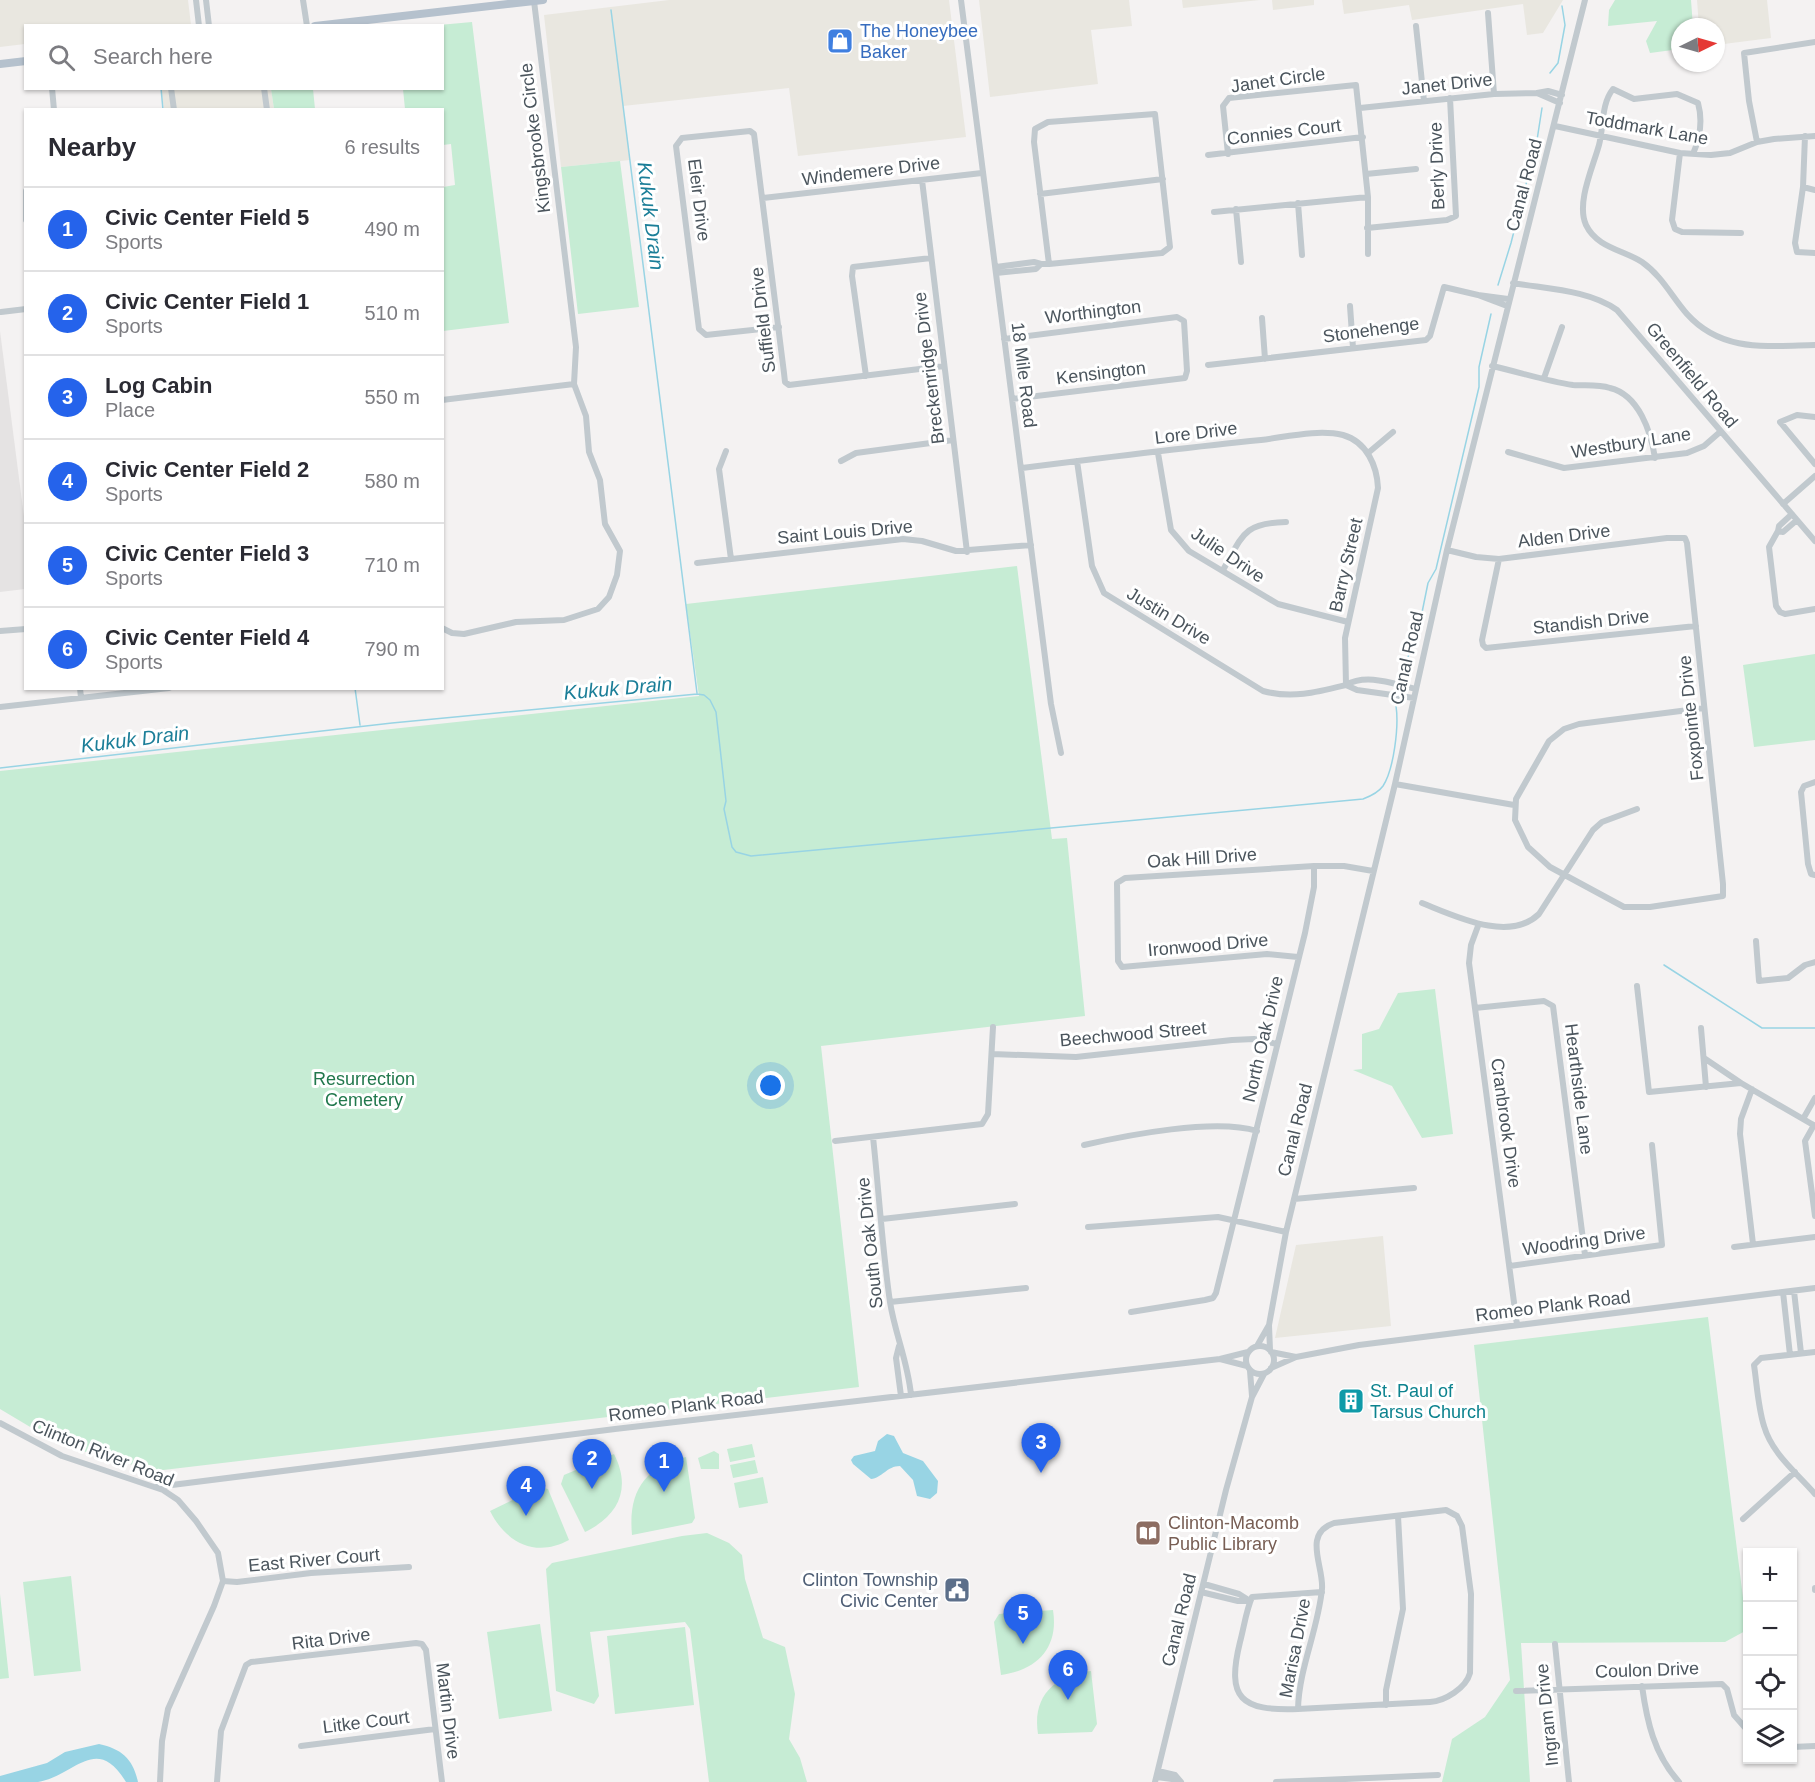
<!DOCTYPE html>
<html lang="en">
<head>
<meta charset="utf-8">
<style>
  :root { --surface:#fff; --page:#f7f7f7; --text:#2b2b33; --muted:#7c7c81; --line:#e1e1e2; --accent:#2563eb }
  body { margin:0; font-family:Helvetica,sans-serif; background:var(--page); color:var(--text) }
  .controls { position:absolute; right:18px; bottom:18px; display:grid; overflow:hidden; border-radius:0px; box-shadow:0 2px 4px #0004 }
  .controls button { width:54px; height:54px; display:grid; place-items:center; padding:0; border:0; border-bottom:2px solid var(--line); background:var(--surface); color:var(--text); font:30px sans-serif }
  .compass { position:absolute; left:1671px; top:18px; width:54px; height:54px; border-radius:50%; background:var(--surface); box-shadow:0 2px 4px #0004; rotate:85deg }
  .you { position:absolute; left:771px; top:1086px; width:21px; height:21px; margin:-15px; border:4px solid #fff; border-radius:50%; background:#1a73e8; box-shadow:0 0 0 9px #1a73e833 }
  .badge { display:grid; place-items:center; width:39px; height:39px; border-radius:50%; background:var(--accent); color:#fff; font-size:20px; font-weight:700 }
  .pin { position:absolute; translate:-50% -50px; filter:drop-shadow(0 2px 3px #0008) }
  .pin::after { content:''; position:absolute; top:32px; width:21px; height:18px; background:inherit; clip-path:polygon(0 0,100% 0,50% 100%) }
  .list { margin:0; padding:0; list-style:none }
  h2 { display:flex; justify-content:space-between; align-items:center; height:78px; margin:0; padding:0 24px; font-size:26px }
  h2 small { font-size:20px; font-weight:400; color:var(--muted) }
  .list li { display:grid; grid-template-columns:39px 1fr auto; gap:18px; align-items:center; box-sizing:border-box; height:84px; padding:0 24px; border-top:2px solid var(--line) }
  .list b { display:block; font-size:22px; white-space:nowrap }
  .list p { margin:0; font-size:20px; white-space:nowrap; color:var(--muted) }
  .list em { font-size:20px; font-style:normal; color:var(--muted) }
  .icon { flex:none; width:33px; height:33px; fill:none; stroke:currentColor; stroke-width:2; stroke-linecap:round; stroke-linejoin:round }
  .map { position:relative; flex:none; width:1815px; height:1782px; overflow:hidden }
  .search { position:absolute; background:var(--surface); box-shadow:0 2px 4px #0004; left:24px; top:24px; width:420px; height:66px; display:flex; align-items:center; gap:15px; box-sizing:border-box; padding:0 21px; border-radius:0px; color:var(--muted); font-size:22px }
  .panel { position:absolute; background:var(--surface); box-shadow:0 2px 4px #0004; left:24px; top:108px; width:420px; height:582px; border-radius:0px }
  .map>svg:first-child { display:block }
  .commercial { fill:#e9e7e0 }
  .education { fill:#e5e3e3 }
  .green { fill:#c6ecd4 }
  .water { fill:#98d4e4 }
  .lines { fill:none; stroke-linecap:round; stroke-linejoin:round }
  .stream { stroke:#98d4e4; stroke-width:1.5 }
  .minor { stroke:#c1c9ce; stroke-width:6 }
  .major { stroke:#b5c1cd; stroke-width:8 }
  .labels { text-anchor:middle; stroke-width:6; stroke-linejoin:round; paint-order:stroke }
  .shop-label { font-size:18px; fill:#366cbe; stroke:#fff; text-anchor:start }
  .street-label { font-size:18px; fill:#4b555d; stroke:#fff }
  .park-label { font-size:18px; fill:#22784d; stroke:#fff }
  .culture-label { font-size:18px; fill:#0d838f; stroke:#fff; text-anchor:start }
  .education-label { font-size:18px; fill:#785e54; stroke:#fff; text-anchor:start }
  .service-label { font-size:18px; fill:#4e5e75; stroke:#fff; text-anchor:end }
  .water-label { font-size:20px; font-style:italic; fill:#1b7e98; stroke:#fff }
</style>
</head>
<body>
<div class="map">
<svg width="1815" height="1782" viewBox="0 0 1815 1782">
  <rect width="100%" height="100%" fill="#f4f2f2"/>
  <path class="commercial" d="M0,0H188L191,25L26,26L25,44L0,47Z
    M669,0H949L966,137L798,156L789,88L623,106L630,160L561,167L544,15Z
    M979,0H1129L1132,26L1091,30L1098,84L990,97Z
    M1182,0H1260L1183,8Z
    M1272,0H1314V5L1273,10Z
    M1342,0H1563L1543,33L1527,35L1523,4L1412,20L1409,5L1344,14Z
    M1697,0H1767L1771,38L1716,45V27H1699Z
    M161,89H271L274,109H164Z
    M1383,1236L1391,1326L1275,1338L1296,1245Z"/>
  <path class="education" d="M0,331L26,532L25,589L0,592Z"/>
  <path class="green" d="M1615,0H1691L1693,27H1680V49L1650,53L1646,41L1657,21L1608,26L1609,10Z
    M472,22L509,323L443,331V187L455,185L451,144L443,145L442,110L405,109L403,89L442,88V26L439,25Z
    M271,89H313L315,109H274Z
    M620,161L639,307L578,314L561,167Z
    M1017,566L1052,839L1067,838L1085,1016L821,1046L859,1387L155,1471L79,1450L47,1437L0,1409V771L699,696L686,604Z
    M1815,654V740L1754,747L1743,665Z
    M1435,989L1453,1134L1422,1138L1392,1086L1353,1070L1362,1069V1034L1379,1029L1398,993Z
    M1708,1317L1747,1630L1725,1642L1521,1643L1530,1782H1442L1452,1739L1485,1717L1510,1680L1474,1345Z
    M752,1444L755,1457L730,1462L727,1449Z
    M714,1451L719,1454V1469H701L698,1458Z
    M614,1454C632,1489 618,1516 585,1532L561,1484L564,1475Z
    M686,1457L695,1518L692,1523L632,1535C628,1492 644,1467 686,1457Z
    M755,1460L758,1473L733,1478L730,1465Z
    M763,1477L768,1503L739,1508L734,1483Z
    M539,1487L548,1489L569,1540C536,1558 506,1543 490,1511Z
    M707,1533L729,1543L742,1555L745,1579L763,1638L785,1647L795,1694L789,1739L800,1758L807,1782H709L690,1629L685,1622L590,1632L599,1696L594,1704L556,1691L546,1569L552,1563L682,1536Z
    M71,1576L81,1671L34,1676L23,1582Z
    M0,1594L9,1678L0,1679Z
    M1053,1610C1059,1648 1037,1670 1001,1675L994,1622L999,1614Z
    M540,1624L552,1711L499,1719L487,1632Z
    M685,1627L694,1705L615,1714L607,1636Z
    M1091,1671L1097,1724L1092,1732L1038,1734C1032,1696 1055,1675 1091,1671Z"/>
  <path class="water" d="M887,1434L894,1436L903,1453L923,1461L938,1481L937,1493L930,1499L917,1496L913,1480L900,1466C887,1466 882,1478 871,1479L853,1464L851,1460L854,1456L875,1451L878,1441Z
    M99,1744C122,1749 133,1759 138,1782H126C96,1733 75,1776 38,1782C26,1782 12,1782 0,1782V1776L47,1763L65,1752Z"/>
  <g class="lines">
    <path class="stream" d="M611,10L697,693
      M1550,73L1558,63L1565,25L1562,6
      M161,88L163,110
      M1537,140L1542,108
      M1498,285L1511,243L1533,157
      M1402,670L1417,637L1428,583L1436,569L1479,387V367L1491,314
      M355,688L360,725
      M0,768L392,723L697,694L704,695L710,700L716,712L726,801L724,809L732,847L736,852L751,856L1363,799C1371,796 1378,793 1383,786C1394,769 1399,726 1396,706
      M1664,965L1762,1028H1815"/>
    <path class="minor" d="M196,0L199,26
      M206,0L209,26
      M303,0L307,26
      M961,0L1051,704L1061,753
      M534,1L576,347L574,384
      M1488,13L1494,94
      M1416,26L1424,101
      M52,88L54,110
      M171,88L174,110
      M264,88L267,110
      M1560,103L1537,93L1548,91L1562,95
      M1360,108L1494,94L1537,93
      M1555,126L1680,153L1711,155L1730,153L1757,142L1774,139L1815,136
      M1805,136L1803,187L1795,243L1797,252L1815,253
      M1757,142L1749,101L1744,53L1815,42
      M1680,153L1672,220L1675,229L1682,232L1741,233
      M1228,154L1223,106L1229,98L1356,85L1368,197V254
      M1693,154C1700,138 1703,121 1698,103L1677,94L1634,99L1613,89C1601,104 1604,126 1599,145C1593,167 1576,203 1586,225C1597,248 1624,250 1642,262C1662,276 1672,297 1687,314C1722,353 1768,346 1815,345
      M1208,155L1363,137
      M1366,174L1416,169
      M922,180L967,552
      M1803,187L1815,190
      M26,191V220
      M1040,194L1163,179
      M763,198L982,173
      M1298,203L1302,255
      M1236,209L1241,262
      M1214,212L1368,197
      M1367,228L1447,220L1456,216L1450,98
      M1041,264H1049L1162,253L1170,247L1155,114L1048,122L1035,129L1034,142L1049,264
      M996,267L1034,262L1041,264L1036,269L996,273
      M1513,283C1547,289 1589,290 1617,310L1815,541
      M1350,306L1353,348
      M1507,306L1478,295L1508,299
      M1,312L26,309
      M1262,318L1265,359
      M779,327L706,335L699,329L676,146L682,138L750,131L754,134L784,373L785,382L789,385L944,366
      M1004,339L1177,317L1184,321L1187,371L1185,378L1012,399
      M1208,365L1426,340L1430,336L1444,287L1478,295
      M1492,366C1519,372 1546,381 1573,385C1585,386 1598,384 1610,388C1639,395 1651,432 1655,458
      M866,376L852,276L853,267L931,258
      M1544,378L1562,327
      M442,400L574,384
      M1815,417L1797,415L1780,422L1815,464
      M726,451L719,469L731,559
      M1508,452L1564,468L1687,453L1704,446L1720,432
      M1158,453L1171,530L1189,551L1278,604L1348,622
      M1368,453L1393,432
      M841,461L856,453L953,440
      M1022,468C1101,458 1181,448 1261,440C1286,437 1318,429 1343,435C1367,442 1377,466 1378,488L1345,638L1346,685C1318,692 1292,699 1263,691L1104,593L1092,566L1077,461
      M1783,504L1815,476
      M1792,514L1779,526L1778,531L1783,532L1797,520
      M1778,531L1769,547L1776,606L1780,612L1785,614L1815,609
      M1447,550L1476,557L1499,559L1667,538H1685L1687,543L1723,884V896L1650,907H1624L1550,867L1528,847L1515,820L1516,799L1549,741L1564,729L1579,724L1704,708
      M1499,559L1482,640L1483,645L1486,648L1696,626
      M697,563L903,539L922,541L956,551L1031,545
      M1223,570C1243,535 1243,523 1286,522
      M442,628L452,633L464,634L516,622L564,620L598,609L609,597L617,575L620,551L605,524L600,480L589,452L586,416L574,384
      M0,631L26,629
      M80,688L81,698
      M1414,698L1357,690L1346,685C1367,673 1393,684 1416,689
      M0,707L169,688
      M1815,782L1804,786L1801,792L1808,864L1811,874L1815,875
      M1395,784L1514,805
      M1422,903C1455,916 1509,943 1539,914L1593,830L1602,822L1637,809
      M1478,926L1471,945L1469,963L1517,1325
      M1756,941L1759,981L1788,978L1805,965L1815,962
      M1298,957L1267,954L1122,967L1118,961L1117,883L1125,878L1314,866H1344L1373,871
      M1637,986L1649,1092L1741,1083L1815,1126
      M1475,1008L1544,1001L1553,1006L1585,1255
      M1701,1028L1706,1087
      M992,1054L1076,1057L1232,1040L1254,1039L1277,1044
      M1704,1058L1741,1083
      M1752,1089L1741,1119L1740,1134L1753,1244
      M1803,1119L1815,1098
      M1814,1125L1805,1141L1815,1216
      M873,1137C879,1192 882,1247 890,1302C895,1334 908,1362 911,1395
      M835,1141L982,1124L988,1114L993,1027
      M1084,1145C1128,1135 1215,1118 1257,1131
      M1294,1199L1414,1188
      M882,1219L1015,1204
      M1088,1227L1218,1217L1286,1232
      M1734,1247L1815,1237
      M1510,1266L1662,1245L1652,1145
      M1794,1291L1801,1353
      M1783,1292L1790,1355
      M890,1302L1026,1288
      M1131,1312L1205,1300L1213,1298L1216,1293L1305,933L1314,887V866
      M1246 1360a14 14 0 1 1 28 0a14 14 0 1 1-28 0Z
      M899,1346L896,1358L901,1396
      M1257,1346L1269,1325
      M1270,1350L1269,1325L1286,1232L1395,784L1447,550L1585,0
      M1271,1352L1296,1357
      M1815,1352L1761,1358L1754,1365C1757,1385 1758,1407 1764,1426C1772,1454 1797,1473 1815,1494
      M1220,1359L1247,1366
      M1271,1368L1296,1357L1359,1345L1815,1288
      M1250,1371L1252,1396
      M0,1423L62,1456L163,1490L178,1500L196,1521L218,1553L223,1581L214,1606L168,1709L162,1741L160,1782
      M156,1487L615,1429L1220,1359L1248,1352
      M1743,1519L1795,1472
      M223,1581L237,1582L311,1573L409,1567
      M1815,1588V1590
      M1201,1592L1238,1601H1250L1239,1594L1204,1584
      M1555,1644L1569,1782
      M1642,1686C1647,1722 1654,1754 1679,1782
      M1516,1691L1722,1684L1727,1689L1734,1715L1748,1731
      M1386,1705V1690L1403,1609L1398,1516
      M1298,1709C1299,1668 1318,1630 1322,1589C1324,1566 1302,1534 1334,1523L1446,1510L1457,1516L1462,1526L1471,1594L1470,1673C1466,1688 1445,1701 1430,1702L1298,1709C1241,1711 1226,1699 1240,1642C1244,1627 1246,1611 1252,1597L1322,1592
      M301,1746L435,1729
      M1792,1747L1815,1746
      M1158,1771L1175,1775L1181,1782
      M1157,1777L1179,1780
      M217,1782L221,1731L246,1665L251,1662L416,1643L422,1644L426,1650L442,1782
      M1155,1782L1226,1490L1252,1397L1264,1374
      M1276,1782L1438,1775"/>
    <path class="major" d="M315,26L543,0
      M0,64L26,61"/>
  </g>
  <defs>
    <symbol id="shop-square" viewBox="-11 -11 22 22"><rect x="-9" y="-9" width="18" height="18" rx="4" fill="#3f7fe0" stroke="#fff"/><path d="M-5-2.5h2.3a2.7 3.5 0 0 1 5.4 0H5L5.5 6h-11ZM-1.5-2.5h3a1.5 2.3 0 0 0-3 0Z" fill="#fff"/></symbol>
    <symbol id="building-square" viewBox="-11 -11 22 22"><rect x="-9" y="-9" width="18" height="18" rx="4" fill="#0f9aa8" stroke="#fff"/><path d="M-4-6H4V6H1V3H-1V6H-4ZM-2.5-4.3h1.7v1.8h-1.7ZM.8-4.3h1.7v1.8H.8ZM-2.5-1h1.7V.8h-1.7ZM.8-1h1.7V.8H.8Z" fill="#fff"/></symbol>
    <symbol id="library-square" viewBox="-11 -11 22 22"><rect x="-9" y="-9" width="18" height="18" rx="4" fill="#8d6e63" stroke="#fff"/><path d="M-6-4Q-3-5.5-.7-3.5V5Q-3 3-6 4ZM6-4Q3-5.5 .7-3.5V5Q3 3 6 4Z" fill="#fff"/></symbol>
    <symbol id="civic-square" viewBox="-11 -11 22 22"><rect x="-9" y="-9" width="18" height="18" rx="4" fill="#5c6f8a" stroke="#fff"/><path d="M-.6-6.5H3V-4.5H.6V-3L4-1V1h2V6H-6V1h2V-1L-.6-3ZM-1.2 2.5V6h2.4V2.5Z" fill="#fff"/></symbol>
  </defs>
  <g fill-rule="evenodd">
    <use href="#shop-square" x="825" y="26" width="30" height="30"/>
    <use href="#building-square" x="1336" y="1386" width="30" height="30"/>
    <use href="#library-square" x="1133" y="1518" width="30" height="30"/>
    <use href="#civic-square" x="942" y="1575" width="30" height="30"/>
  </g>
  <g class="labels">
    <g class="shop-label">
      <text x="860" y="37">The Honeybee<tspan x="860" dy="21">Baker</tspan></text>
    </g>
    <g class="street-label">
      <text transform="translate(1278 80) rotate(-8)" y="6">Janet Circle</text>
      <text transform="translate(1447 84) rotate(-6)" y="6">Janet Drive</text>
      <text transform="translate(1647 128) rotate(10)" y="6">Toddmark Lane</text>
      <text transform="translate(1284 132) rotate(-7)" y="6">Connies Court</text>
      <text transform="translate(535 138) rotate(-97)" y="6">Kingsbrooke Circle</text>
      <text transform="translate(1437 166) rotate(-92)" y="6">Berly Drive</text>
      <text transform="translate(871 171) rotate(-7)" y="6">Windemere Drive</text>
      <text transform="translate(1524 185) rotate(-75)" y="6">Canal Road</text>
      <text transform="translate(699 200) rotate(83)" y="6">Eleir Drive</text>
      <text transform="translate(1093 312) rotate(-7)" y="6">Worthington</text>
      <text transform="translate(763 320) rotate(-97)" y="6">Suffield Drive</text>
      <text transform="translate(1371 330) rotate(-8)" y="6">Stonehenge</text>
      <text transform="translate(929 368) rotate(-97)" y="6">Breckenridge Drive</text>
      <text transform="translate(1101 373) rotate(-7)" y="6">Kensington</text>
      <text transform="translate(1024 375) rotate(83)" y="6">18 Mile Road</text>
      <text transform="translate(1692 375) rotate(50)" y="6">Greenfield Road</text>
      <text transform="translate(1196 433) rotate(-7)" y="6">Lore Drive</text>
      <text transform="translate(1631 443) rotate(-9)" y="6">Westbury Lane</text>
      <text transform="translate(845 532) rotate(-5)" y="6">Saint Louis Drive</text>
      <text transform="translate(1564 536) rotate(-7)" y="6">Alden Drive</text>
      <text transform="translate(1228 555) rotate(34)" y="6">Julie Drive</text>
      <text transform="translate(1346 565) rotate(-77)" y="6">Barry Street</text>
      <text transform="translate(1169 616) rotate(31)" y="6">Justin Drive</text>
      <text transform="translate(1591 622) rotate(-6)" y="6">Standish Drive</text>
      <text transform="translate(1407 658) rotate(-77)" y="6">Canal Road</text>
      <text transform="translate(1691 718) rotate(-96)" y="6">Foxpointe Drive</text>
      <text transform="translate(1202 858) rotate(-4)" y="6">Oak Hill Drive</text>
      <text transform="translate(1208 945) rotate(-5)" y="6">Ironwood Drive</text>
      <text transform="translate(1133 1034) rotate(-5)" y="6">Beechwood Street</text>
      <text transform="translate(1263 1039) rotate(-77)" y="6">North Oak Drive</text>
      <text transform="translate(1579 1089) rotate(83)" y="6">Hearthside Lane</text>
      <text transform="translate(1506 1123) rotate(82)" y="6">Cranbrook Drive</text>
      <text transform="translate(1295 1130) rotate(-76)" y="6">Canal Road</text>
      <text transform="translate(1584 1241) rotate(-8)" y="6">Woodring Drive</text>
      <text transform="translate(870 1243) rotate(-96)" y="6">South Oak Drive</text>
      <text transform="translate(1553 1306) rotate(-7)" y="6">Romeo Plank Road</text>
      <text transform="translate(686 1406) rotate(-7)" y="6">Romeo Plank Road</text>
      <text transform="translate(103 1453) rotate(22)" y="6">Clinton River Road</text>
      <text transform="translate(314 1560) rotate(-5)" y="6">East River Court</text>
      <text transform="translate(1179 1620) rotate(-76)" y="6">Canal Road</text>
      <text transform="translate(331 1639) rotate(-7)" y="6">Rita Drive</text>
      <text transform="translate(1295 1648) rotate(-79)" y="6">Marisa Drive</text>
      <text transform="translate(1647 1670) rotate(-2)" y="6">Coulon Drive</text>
      <text transform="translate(448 1711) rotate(83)" y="6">Martin Drive</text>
      <text transform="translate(1547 1715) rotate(-96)" y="6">Ingram Drive</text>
      <text transform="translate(366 1722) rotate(-7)" y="6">Litke Court</text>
    </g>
    <g class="park-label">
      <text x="364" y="1085">Resurrection<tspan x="364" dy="21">Cemetery</tspan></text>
    </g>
    <g class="culture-label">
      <text x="1370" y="1397">St. Paul of<tspan x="1370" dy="21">Tarsus Church</tspan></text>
    </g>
    <g class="education-label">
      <text x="1168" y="1529">Clinton-Macomb<tspan x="1168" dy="21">Public Library</tspan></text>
    </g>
    <g class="service-label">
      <text x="938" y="1586">Clinton Township<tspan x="938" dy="21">Civic Center</tspan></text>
    </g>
    <g class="water-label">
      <text transform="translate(651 216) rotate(83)" y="7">Kukuk Drain</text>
      <text transform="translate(618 688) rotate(-5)" y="7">Kukuk Drain</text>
      <text transform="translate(135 739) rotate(-7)" y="7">Kukuk Drain</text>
    </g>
  </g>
</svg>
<div class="controls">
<button>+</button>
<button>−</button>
<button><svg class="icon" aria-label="locate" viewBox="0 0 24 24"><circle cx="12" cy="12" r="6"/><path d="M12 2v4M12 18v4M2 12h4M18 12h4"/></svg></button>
<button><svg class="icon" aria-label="layers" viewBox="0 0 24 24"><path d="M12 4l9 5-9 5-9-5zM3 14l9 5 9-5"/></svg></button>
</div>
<svg class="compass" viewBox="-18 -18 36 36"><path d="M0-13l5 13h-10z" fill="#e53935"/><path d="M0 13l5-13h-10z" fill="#7c7c81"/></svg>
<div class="you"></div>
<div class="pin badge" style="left:664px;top:1492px">1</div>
<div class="pin badge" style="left:592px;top:1489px">2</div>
<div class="pin badge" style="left:1041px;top:1473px">3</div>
<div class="pin badge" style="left:526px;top:1516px">4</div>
<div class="pin badge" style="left:1023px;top:1644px">5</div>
<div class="pin badge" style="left:1068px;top:1700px">6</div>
<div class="search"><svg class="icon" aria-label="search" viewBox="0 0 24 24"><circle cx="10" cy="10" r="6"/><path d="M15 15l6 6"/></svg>Search here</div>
<section class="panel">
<h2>Nearby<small>6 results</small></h2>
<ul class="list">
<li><span class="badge">1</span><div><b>Civic Center Field 5</b><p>Sports</p></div><em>490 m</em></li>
<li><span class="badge">2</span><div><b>Civic Center Field 1</b><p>Sports</p></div><em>510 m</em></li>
<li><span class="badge">3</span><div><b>Log Cabin</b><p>Place</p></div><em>550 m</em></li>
<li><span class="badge">4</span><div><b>Civic Center Field 2</b><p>Sports</p></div><em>580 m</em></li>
<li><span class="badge">5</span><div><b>Civic Center Field 3</b><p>Sports</p></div><em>710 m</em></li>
<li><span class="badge">6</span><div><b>Civic Center Field 4</b><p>Sports</p></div><em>790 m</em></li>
</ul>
</section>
</div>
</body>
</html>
